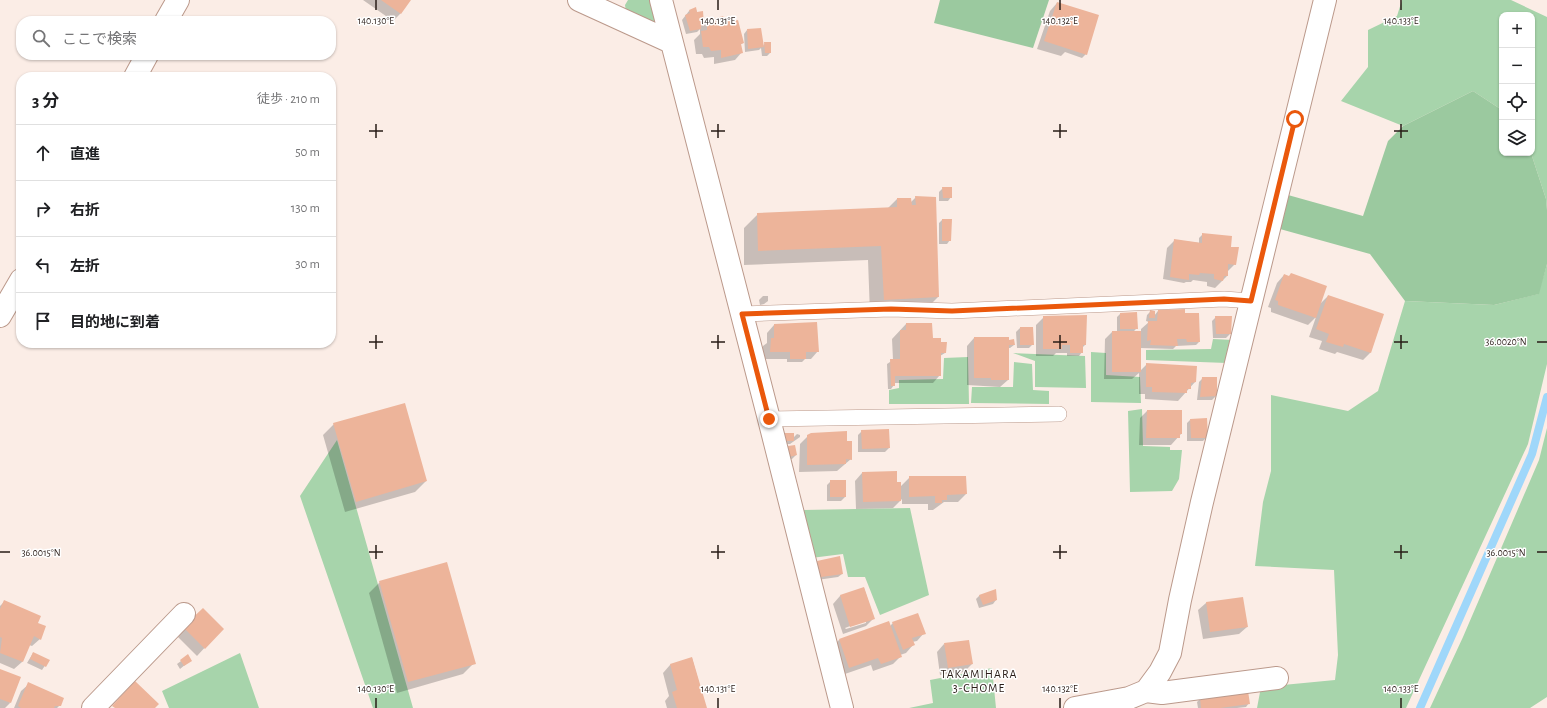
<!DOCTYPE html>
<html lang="ja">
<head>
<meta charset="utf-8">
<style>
  :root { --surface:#fff; --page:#f2f2f2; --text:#202124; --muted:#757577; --line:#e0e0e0 }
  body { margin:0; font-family:"Alegreya Sans","Noto Sans JP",sans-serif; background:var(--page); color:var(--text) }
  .controls { position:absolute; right:12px; top:12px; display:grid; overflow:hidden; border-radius:8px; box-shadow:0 1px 3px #0004 }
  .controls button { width:36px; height:36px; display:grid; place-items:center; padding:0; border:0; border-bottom:1px solid var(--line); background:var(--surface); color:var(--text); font:20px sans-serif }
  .stop { position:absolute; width:12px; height:12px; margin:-9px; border:3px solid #ea580c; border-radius:50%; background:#fff }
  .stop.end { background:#ea580c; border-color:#fff; box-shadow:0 1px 4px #0008 }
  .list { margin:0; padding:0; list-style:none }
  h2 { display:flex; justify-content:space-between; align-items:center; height:52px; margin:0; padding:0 16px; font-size:17px }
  h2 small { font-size:13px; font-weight:400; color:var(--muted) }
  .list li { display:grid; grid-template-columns:26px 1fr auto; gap:12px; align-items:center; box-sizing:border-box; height:56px; padding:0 16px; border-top:1px solid var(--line) }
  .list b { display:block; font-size:15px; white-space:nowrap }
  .list em { font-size:13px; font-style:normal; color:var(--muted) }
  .icon { flex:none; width:22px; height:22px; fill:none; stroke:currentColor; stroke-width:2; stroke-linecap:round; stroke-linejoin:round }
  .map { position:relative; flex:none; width:1547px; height:708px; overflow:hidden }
  .search { position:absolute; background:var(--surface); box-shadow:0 1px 3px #0004; left:16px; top:16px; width:320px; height:44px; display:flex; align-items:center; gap:10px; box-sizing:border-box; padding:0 14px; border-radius:16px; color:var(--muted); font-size:15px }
  .panel { position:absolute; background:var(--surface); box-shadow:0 1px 3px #0004; left:16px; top:72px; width:320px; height:276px; border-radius:16px }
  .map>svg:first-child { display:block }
  .green { fill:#a7d4ab }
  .forest { fill:#9bc99f }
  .shadow { fill:#0003; fill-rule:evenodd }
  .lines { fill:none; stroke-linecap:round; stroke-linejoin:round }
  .stream { stroke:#9fd7fa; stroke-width:8 }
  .building { fill:#edb49a }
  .service-casing { stroke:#bb998b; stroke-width:16 }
  .minor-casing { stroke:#bb998b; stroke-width:24 }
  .tertiary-casing { stroke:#bb998b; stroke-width:24 }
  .service { stroke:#fff; stroke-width:15 }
  .minor { stroke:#fff; stroke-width:22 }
  .tertiary { stroke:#fff; stroke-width:22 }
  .route { stroke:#ea580c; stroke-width:5 }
  .ticks { fill:none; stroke:#291c17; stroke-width:1.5 }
  .labels { text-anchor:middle; stroke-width:3; stroke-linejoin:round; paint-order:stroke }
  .neighbourhood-label { font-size:12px; letter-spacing:1px; fill:#291c17; stroke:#fff }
  .ticks-label { font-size:10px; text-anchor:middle; fill:#291c17; stroke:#fff; stroke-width:3; stroke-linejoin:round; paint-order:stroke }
</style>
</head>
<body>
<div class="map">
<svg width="1547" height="708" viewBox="0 0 1547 708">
  <rect width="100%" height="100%" fill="#fbede6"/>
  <path class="green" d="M628,0H655L660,26L626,12L625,5Z
    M1402,0H1511L1547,17V210L1546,199L1531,153L1532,15H1502V110L1473,91L1403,126L1341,101L1368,67V30L1397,16Z
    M1547,264V364L1528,444L1406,708H1257L1261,687L1335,680L1338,655L1334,570L1255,566L1263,502L1271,471V395L1348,411L1378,391L1405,301L1494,305L1538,294Z
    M1213,339L1233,340L1227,363L1146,360V350L1211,349Z
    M1091,352L1106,353V375L1140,377L1141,403L1091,402Z
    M1013,353L1085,356L1086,388L1035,387V361Z
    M968,357L969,404H889V390L899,388V380L943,379L944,358Z
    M1014,362L1032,364L1033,390L1049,391V404L971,403L972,387H1013Z
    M1142,409L1143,446L1170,447V450H1182L1179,479L1172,491L1130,492L1128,411Z
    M1547,428V697L1530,708H1430L1463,637L1539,460Z
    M337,440L413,708H373L300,496Z
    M910,508L929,595L880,615L865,577H848L843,554L811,558L803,510Z
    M240,653L259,708H169L162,691Z
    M992,668L996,708H909L933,703L930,680Z"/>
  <path class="forest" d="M940,0H1049L1033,48L934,23Z
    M1473,91L1502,110V153H1531L1546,199L1547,210V264L1539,294L1494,305L1405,301L1370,254L1280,229L1288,195L1363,216L1388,141L1403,126Z"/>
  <path class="shadow" d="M363,0H410L400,14L393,21Z
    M1057,3L1086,54L1082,58L1065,52L1061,56L1037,49L1050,11Z
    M696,9L697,13L702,12L703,26L707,22L743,43L740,45L742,52L735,60L714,64V57L704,58L702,54H696L694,40L700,34V29L697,32L686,34L682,20L689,11Z
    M747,30L763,46L765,43L770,53L767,56H762L761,48L759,50L745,52L744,34Z
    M943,188L951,197L948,201H939V192Z
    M916,197L938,297L924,311L870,314L868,260L744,265V228L758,214L888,208L897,199L910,203Z
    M942,220L950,240L947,244H939V223Z
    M1203,234L1230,247L1235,264L1227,272V276L1215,288L1207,286V282L1193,280L1191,282H1186L1184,283L1163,279L1167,248L1175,240L1199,243V238Z
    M1284,275L1288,277L1320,304L1328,296L1383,315L1370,353L1363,360L1337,352L1335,354L1319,349L1322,341L1309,337L1316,317L1308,325L1271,312V308L1268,307L1277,283Z
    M763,296H768V301L764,304L760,305L759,300Z
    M1158,311L1184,314L1199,342L1196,345L1176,346L1173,349L1140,348V371L1146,365L1195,382L1178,401L1145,399V394H1139V373L1132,379H1104L1105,339L1112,332H1117V317L1120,314L1136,329L1133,332H1141V329L1149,322L1146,321L1147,315L1150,312L1154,316Z
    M1044,317L1085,345L1082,348V352L1079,356H1067V353H1056L1053,356H1036V325Z
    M1216,317H1230V334L1226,338H1213L1212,321Z
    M906,324L940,345L945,353L940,356V375L933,383H894V385L891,389H888L887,364L893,360L892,339Z
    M774,325L818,351L811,359H805L802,362H787V359H763V346L767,343V333Z
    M1020,328H1032L1033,344L1029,348H1017L1016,332Z
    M974,338L1008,341L1014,345L1010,348H1008V380L1000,387L967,385V346Z
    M1203,378L1216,396L1212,400H1197L1199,382Z
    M1147,411L1181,434L1171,445H1139L1140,418Z
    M1190,420L1207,437L1203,441H1187V423Z
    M334,424L426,481L415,492L345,512L323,435Z
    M888,430L889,448L885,452H858V435L862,431Z
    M785,434L793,438L797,434L800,435V437L790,444H782L781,438Z
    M808,436L851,459L837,471L799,472L800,444Z
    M789,447L796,455L792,459L786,460L785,451Z
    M862,473L897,483L900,487L910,477L966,494L958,502H944L933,510H928V504H902V499L893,508L856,509L855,481Z
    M831,481L845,497L841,501H827V485Z
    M817,562L842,574L838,577L817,580L814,565Z
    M380,582L474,663L463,674L397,693L369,593Z
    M864,588L874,618L866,626L843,634L833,604L840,596ZM866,620V623L846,629L845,628Z
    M980,595L996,600L993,604L979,608L976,599Z
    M1242,598L1247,627L1239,634L1203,639L1198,610L1206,603Z
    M4,602L36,623L40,639L32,646L29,645L22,662L14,669L0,663V606Z
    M893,623L924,633L917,641L912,642L913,645L906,653L900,655V657L893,664L873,671L871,665L842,675L832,647L839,640L890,626Z
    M187,624L222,629L197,656L178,637L180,634L179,632Z
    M944,644L972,664L964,672L940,675L937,652Z
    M33,653L48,661L42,670L27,663Z
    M692,658L706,708H667L665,701L669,696L663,673L670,665Z
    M191,660L180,669L177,664L181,661Z
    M0,670L10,703L5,708H0Z
    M29,684L60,705L57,708H14L21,691Z
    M1200,699L1249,703L1246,707L1237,708H1198L1197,702Z"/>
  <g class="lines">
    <path class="stream" d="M1420,708L1532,454L1547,397"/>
  </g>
  <path class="building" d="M381,0H411L401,14Z
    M1057,2L1099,15L1087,55L1044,41Z
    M696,7L697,12L703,11L704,25L701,26V29L690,31L685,15L690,13L689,10Z
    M723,16L724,19L733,18L734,21L738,20L744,43L741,44L743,53L721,58V50L711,51L709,47H703L701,31L707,30V21Z
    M761,28L764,47L748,49L747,29Z
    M764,42H771V53H765Z
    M942,187H952V198H943Z
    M915,196L936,197L939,297L884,300L881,246L758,251L757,213L897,207V198H911L912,205H916Z
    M942,219H952L951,241H942Z
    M1202,233L1232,236L1231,247H1239L1236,265L1228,264V276H1224L1223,281L1214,279V274L1200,273L1199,275L1189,274V280L1170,277L1174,239L1202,243Z
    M1291,273L1327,286L1316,318L1278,305V301L1275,300L1284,274L1289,276Z
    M1328,295L1384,314L1371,353L1344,344L1343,347L1326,342L1329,334L1316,329Z
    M1185,309V313H1199L1200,342H1187L1186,339H1177L1178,346L1150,345L1151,340L1147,341L1148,321H1157L1158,310Z
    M1150,310L1155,311V318H1149Z
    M1137,312L1138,329H1120V313Z
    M1087,315L1086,345H1083V353H1070V345H1062V349H1043V316Z
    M1215,316H1232L1231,334H1216Z
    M817,322L819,352H806V359H790V352H770L771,338H774V324Z
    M906,323H932L933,338H941V342H947L946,353H941V376H895V386H891L890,359H900V330H906Z
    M1020,327H1033L1034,345H1020Z
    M1112,331H1141V372H1112Z
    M974,337H1009V340L1014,339L1015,345H1009V380H991V378H974Z
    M1146,363L1197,366L1196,382L1191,383V389H1187V393L1152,392V387H1146Z
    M1202,377H1217V396L1200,397Z
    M405,403L427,481L356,502L333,423Z
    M1147,410H1182V434H1180V438H1146Z
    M1207,418L1208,438H1191L1190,419Z
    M889,429L890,448L862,449L861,430Z
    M847,431V441H852V460L846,459V464L807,465V435L811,433Z
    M785,433H794V441H785Z
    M795,445L797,455L789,457L788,446Z
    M897,471V482H901V501L863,502L862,472Z
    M909,476H966L967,494L947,495V500H942V503H935V496L909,497Z
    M830,480H846V497H830Z
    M840,556L843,574L821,577L817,561Z
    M447,562L476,664L408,682L379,581Z
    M864,587L875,619L850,627L840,595Z
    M996,589L997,600L983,605L979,595Z
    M1243,597L1248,627L1210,632L1206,602Z
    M4,600L41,616L38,623L46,626L41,640L34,636L23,662L0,653L2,638L0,637V609Z
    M203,608L224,629L205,649L185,629L187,626L186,624Z
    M918,613L926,634L912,638L915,645L903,650L892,622Z
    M889,621L902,657L881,664L878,658L849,668L839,639Z
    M969,640L973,664L948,668L944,643Z
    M33,652L50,660L46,667L30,659Z
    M188,654L192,661L184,666L180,660Z
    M692,657L707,708H677L672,692L677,690L670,664Z
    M0,669L21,677L11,703L0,699Z
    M135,681L159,704L155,708H115L112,706Z
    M28,682L64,698L61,706H55L54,708H21L18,706Z
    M1248,691L1250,704L1220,708H1201L1200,698Z"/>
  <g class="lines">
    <defs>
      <path id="service" d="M742,314L891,309L952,311L1224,299L1251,301
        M769,419L1059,414"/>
      <path id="minor" d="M579,0L671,42
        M661,0L769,419L842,708
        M1146,691L1162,693L1277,678
        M93,708L184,614
        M1075,708L1129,698L1146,691L1160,672L1170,653L1180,600L1202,502L1325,0"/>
      <path id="tertiary" d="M166,21L178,0
        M135,77L147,55
        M0,316L21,280"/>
    </defs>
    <use href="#service" class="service-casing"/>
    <use href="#minor" class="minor-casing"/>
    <use href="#tertiary" class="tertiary-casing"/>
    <use href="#service" class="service"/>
    <use href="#minor" class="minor"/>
    <use href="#tertiary" class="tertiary"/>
  </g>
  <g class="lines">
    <path class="route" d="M769,419L742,314L891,309L952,311L1224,299L1251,301L1295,119"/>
  </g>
  <path class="ticks" d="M376,0V10M718,0V10M1060,0V10M1401,0V10M376,124V138M718,124V138M1060,124V138M1401,124V138M369,131H383M711,131H725M1053,131H1067M1394,131H1408M376,335V349M718,335V349M1060,335V349M1401,335V349M369,342H383M711,342H725M1053,342H1067M1394,342H1408M1537,342H1547M376,545V559M718,545V559M1060,545V559M1401,545V559M0,552H10M369,552H383M711,552H725M1053,552H1067M1394,552H1408M1537,552H1547M376,698V708M718,698V708M1060,698V708M1401,698V708"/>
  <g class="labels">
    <g class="neighbourhood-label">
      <text x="979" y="678">TAKAMIHARA<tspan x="979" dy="14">3-CHOME</tspan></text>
    </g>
  </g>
  <g class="ticks-label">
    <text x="376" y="24">140.130°E</text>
    <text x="718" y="24">140.131°E</text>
    <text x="1060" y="24">140.132°E</text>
    <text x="1401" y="24">140.133°E</text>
    <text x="1506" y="345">36.0020°N</text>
    <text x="41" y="556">36.0015°N</text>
    <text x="1506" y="556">36.0015°N</text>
    <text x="376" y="692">140.130°E</text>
    <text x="718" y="692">140.131°E</text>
    <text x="1060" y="692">140.132°E</text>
    <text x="1401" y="692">140.133°E</text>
  </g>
</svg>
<div class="controls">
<button>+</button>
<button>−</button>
<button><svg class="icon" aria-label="locate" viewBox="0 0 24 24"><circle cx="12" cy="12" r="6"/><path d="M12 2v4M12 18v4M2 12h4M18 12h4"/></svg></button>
<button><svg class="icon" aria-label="layers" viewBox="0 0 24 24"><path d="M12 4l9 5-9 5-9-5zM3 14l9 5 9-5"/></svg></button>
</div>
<div class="stop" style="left:1295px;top:119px"></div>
<div class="stop end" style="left:769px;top:419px"></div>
<div class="search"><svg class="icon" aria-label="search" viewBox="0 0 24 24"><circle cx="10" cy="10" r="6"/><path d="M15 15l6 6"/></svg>ここで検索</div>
<section class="panel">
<h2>3 分<small>徒歩 · 210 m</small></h2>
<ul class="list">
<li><svg class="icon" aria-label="ahead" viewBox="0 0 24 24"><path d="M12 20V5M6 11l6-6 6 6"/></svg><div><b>直進</b></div><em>50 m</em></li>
<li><svg class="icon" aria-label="right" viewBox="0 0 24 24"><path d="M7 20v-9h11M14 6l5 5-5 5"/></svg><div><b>右折</b></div><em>130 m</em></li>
<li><svg class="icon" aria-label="left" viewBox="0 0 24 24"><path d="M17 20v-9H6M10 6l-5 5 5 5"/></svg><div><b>左折</b></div><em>30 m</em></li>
<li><svg class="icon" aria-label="arrive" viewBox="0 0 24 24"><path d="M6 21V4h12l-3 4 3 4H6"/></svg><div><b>目的地に到着</b></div></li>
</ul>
</section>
</div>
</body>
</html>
